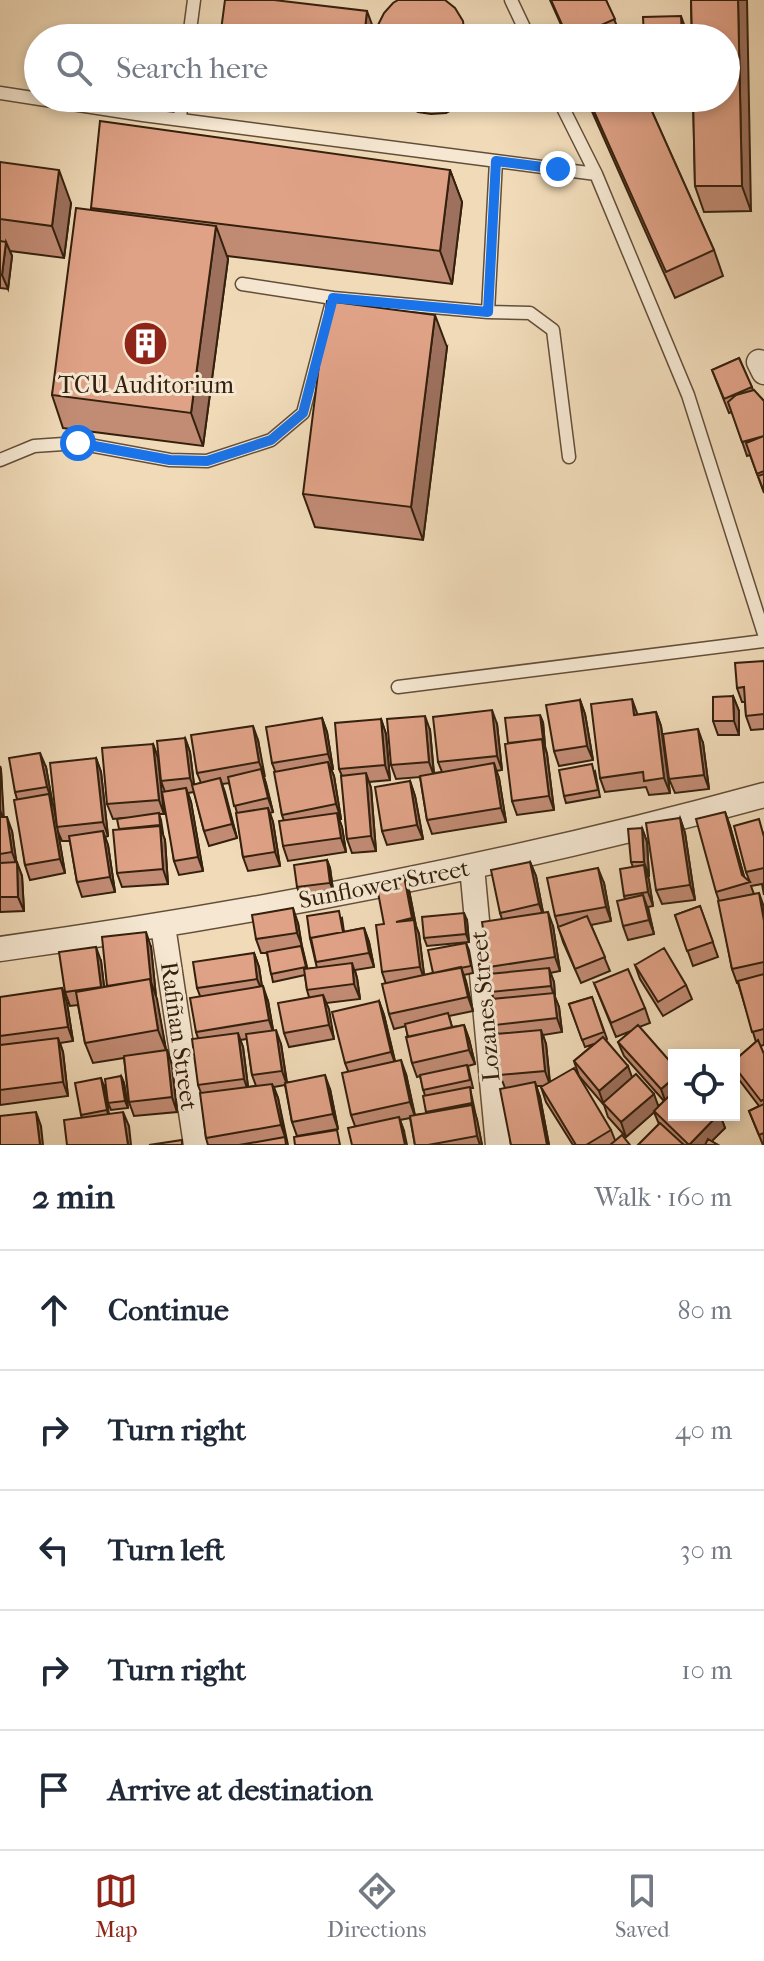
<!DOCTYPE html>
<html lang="en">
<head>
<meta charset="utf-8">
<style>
  :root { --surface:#fff; --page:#f2f2f3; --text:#1f2937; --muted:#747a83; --line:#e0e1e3; --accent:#8f2418 }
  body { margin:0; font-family:"IM FELL French Canon",serif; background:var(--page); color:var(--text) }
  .controls { position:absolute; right:24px; bottom:24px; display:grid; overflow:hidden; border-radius:0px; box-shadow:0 4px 12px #0003 }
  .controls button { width:72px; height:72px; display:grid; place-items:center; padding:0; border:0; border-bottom:2px solid var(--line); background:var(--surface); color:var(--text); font:40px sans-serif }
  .stop { position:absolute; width:24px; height:24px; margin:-18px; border:6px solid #1a73e8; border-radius:50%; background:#fff }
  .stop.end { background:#1a73e8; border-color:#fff; box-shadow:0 2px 8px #0008 }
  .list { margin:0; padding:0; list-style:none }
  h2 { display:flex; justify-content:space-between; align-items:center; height:104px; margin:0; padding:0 32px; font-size:34px }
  h2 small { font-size:26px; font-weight:400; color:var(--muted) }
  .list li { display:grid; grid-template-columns:52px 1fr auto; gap:24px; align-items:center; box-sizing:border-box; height:120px; padding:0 32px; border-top:2px solid var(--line) }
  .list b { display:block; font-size:30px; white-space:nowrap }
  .list em { font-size:26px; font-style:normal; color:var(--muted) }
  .icon { flex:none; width:44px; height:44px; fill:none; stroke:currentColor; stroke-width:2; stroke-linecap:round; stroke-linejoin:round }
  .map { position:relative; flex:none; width:764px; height:1145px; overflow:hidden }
  .search { position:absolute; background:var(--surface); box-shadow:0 4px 12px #0003; left:24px; right:24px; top:24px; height:88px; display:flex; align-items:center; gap:20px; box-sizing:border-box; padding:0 28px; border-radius:44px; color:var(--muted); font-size:30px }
  .sheet { height:704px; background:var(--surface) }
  nav { display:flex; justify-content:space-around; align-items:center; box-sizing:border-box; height:112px; border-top:2px solid var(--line); background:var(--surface); font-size:22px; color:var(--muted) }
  nav a { display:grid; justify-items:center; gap:4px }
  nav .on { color:var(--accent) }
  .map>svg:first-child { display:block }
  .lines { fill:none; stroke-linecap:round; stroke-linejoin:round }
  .lane-casing { stroke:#634e38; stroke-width:15 }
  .street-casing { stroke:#634e38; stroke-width:27 }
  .lane { stroke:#f5e7d1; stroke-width:12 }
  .street { stroke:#f5e7d1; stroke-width:24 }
  .wall { fill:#c18b74; stroke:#34200d; stroke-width:2; fill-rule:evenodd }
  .shaded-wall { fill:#9d715e; stroke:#34200d; stroke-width:2 }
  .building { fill:#e0a287; stroke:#34200d; stroke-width:2 }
  .route { stroke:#1a73e8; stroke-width:10 }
  .labels { text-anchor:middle; stroke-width:6; stroke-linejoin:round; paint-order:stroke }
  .poi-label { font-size:24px; fill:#34200d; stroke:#f5e7d1 }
  .street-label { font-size:24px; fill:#34200d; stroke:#f5e7d1 }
</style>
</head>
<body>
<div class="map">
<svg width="764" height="1145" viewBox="0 0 764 1145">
  <rect width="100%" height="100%" fill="#f0dab8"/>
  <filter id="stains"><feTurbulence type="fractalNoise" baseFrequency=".0025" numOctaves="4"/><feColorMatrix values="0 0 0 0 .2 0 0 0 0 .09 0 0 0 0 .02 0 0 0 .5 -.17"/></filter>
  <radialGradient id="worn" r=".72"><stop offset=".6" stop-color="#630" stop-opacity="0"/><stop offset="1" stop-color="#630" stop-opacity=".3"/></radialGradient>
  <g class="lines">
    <defs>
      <path id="lane" d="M511,0L529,38
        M189,38L194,0
        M0,93L143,115L596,174
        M558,98L596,174L688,395L764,634
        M180,118L182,98
        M242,284L333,298
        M488,312L530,313L553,330L569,457
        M0,460L34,446L78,443L170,460L207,461L271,440L303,413L333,298L488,312L496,161
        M398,687L764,641"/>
      <path id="street" d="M759,362L764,372
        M472,867L498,1145
        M163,926L196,1145
        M0,949C258,913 513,864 764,795"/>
    </defs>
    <use href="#lane" class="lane-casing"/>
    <use href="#street" class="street-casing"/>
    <use href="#lane" class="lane"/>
    <use href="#street" class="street"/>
  </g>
  <path class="wall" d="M550,0H606L622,38H567Z
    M691,0L751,211L704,212L695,186Z
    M325,98H372V103Z
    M399,98H467L459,106L446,113L431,114L418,112L406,105Z
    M586,98H646L714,250L723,276L675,298Z
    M0,162L71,203L64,258L10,251L12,256L8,289L0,288Z
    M450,170L462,202L452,284L227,256L228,259L203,446L63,428L52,395L91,210V208Z
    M447,347L423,540L315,527L303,494Z
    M739,358L753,390L764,401V493L750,455L747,456L732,412L729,413L712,370Z
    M764,661V729L751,730L746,716L745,702H742L737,688Z
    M733,696L739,711V735H718L713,721Z
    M580,700L585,714L593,760L559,766L554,751Z
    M656,712L661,726L670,793L649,795L646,787L605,792L600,778L638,715Z
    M322,718L327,732L333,769H331L334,776L341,819H339L342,827L346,852L288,861L283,846L284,821L282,815L275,771L272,763Z
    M381,719L386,734L390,780L369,782L371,788L376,851L352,853L347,839L342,776L339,769Z
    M543,722L545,746L547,754L554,810L517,815L512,801Z
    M497,724L502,770L496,771L499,778L506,822L432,834L427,820L420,777L396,779L391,765L430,730L434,773L442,772L438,762Z
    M185,738L190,752L194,785L201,783L197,773L258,740L264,777L273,812L270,813L273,822L280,866L248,871L243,857L237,813L229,783L222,784L237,838L209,846L204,831L194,792L188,793L191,802L203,871L179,875L174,861L165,792L161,781Z
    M703,743L709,789L675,793L669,779Z
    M153,744L158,758L164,814H159L161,820L163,833H162L165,840L168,884L122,887L117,873L119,829L124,818L113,819L107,804Z
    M96,758L101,772L108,836L105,837L108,845L115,892L82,897L77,882L70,841H62L58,832L65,873L30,880L25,865L17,799L15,792L46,767L52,801L54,808Z
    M0,766L1,770L3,817L12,831L16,862L22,876L24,911L0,912Z
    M595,771L600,797L566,803L564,796Z
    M410,781L415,796L423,839L387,845L382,831Z
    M725,812L730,826L744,877L750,882L746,872L764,832V895L762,884L751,886L754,894L764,908V1045L760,1046L764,1054V1145H763L749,1111L759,1106L737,1077L734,1069V1061L756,1042L738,983H737L732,969L719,901L716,892Z
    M680,818L685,833L695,900L662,904L656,890Z
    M642,828L647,842L649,876H648L653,906L648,907L654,934L628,940L623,926L625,899L624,896L633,867L631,862Z
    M327,860L330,868L333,890L300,895L297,887Z
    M530,862L536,876L543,912L553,926L560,971L550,973L554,982L555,997L559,1007L562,1032L543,1035L546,1044L550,1082L611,1130L615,1140L630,1145H573L546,1102L541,1087L544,1086H536L540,1097L549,1145H511L505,1088L500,1075L498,1034L495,1025L494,999L491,992L492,974L489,967L502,919L500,913Z
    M404,876L409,890L416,926L419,934L424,975L433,973L466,943L469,950L473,973L464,975L473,1011L449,1016L452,1027L464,1025L469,1039L475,1064L468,1066L473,1088H470L482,1145H415L410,1118L400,1120L404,1131L355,1126L351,1115L348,1071L345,1063L379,1001L384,1015L395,1061L406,1074L415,1115L427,1113L425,1096L420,1076L417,1077L412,1063L406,1026L394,1029L389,1014L386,984L382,972L384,924Z
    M604,883L611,921L591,925L610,971L581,983L563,942L555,916Z
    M700,906L718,957L693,966L675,915Z
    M342,918L344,932L364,928L369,942L374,967L355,970L357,978L360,999L326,1003L334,1039L289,1047L284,1033L309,997L307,990L305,975L273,982L267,953H261L256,939L298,923L302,947L307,969L317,968L310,938Z
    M467,920L469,942L427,946L424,938Z
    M151,947L156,997L166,1050H167L172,1065L177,1112L134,1116L129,1102L124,1058L93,1063L85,1043L78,1005L70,1006L65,992L101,961L104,987L107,986Z
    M254,953L259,967L262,987L268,1001L273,1030L281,1044L287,1082L330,1089L338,1129L297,1136L292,1122L285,1085L274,1087L278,1098L288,1145H208L206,1138L201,1093L198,1085V1038L196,1032L200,996L197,988ZM247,1039L252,1075L256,1086L248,1087L243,1047L240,1040Z
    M635,965L686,985L692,999L663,1016L640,979Z
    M594,983L645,1008L650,1023L639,1027L674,1115H720L725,1128L711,1141L718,1145H638L659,1124L654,1112L626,1137L608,1117L604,1105L579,1076L574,1061L594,1044L585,1047L569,1004L592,997L607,1039L606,1040L632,1077L659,1106L664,1101L624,1056L618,1042L631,1031L616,1037Z
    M0,997L67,1003L73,1041L60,1043L63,1052L68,1096L0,1105Z
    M121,1076L124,1083L128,1108L111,1110L108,1103Z
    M104,1086L109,1114L129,1126L82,1118L81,1115Z"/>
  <path class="shaded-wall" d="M738,0H747L751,211L742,186Z
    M367,11L377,38H364Z
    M681,16L686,30L687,38H682Z
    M456,98H467L459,106Z
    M59,170L71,203L64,258L52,226Z
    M450,170L462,202L452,284L440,251Z
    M216,226L228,259L203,446L191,413Z
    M6,242L12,256L8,289L2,275Z
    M435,315L447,347L423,540L411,507Z
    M733,696L739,711V735L734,721Z
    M632,699L637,713L639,729L634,715Z
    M580,700L585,714L593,760L587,746Z
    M492,710L497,724L502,770L497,756Z
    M656,712L661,726L670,793L664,778Z
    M540,715L543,722L545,746L543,739Z
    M425,716L430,730L434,776L429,762Z
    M322,718L327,732L333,769L328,754Z
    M381,719L386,734L390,780L385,765Z
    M253,726L258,740L265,777L259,762Z
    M698,729L703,743L709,789L704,775Z
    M185,738L190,752L195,792L190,778Z
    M542,739L547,754L554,810L549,796Z
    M153,744L158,758L164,814L159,800Z
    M40,753L46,767L52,801L47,787Z
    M96,758L101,772L108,836L103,822Z
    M328,762L334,776L341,819L336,804Z
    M494,763L499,778L506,822L501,808Z
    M0,766L1,770L4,820L0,810Z
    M261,769L266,783L273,812L268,798Z
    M366,773L371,788L376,851L371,836Z
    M220,778L225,792L237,838L232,824Z
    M410,781L415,796L423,839L417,825Z
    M186,788L191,802L203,871L198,857Z
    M49,794L54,808L65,873L60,859Z
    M268,808L273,822L280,866L275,852Z
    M725,812L730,826L746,883L742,875Z
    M337,813L342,827L346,852L341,838Z
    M7,817L12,831L17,866L12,852Z
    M680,818L685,833L695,900L690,885Z
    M160,826L165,840L168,884L163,869Z
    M642,828L647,842L649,876L644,862Z
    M103,831L108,845L115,892L110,877Z
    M327,860L330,868L333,890L330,883Z
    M17,862L22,876L24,911L18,897Z
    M530,862L536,876L544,918L539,904Z
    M644,865L649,880L653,906L648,892Z
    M598,868L604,883L611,921L606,907Z
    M404,876L409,890L416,926L419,934L425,982L420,967L414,924Z
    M759,893L764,907V921Z
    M643,895L648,909L654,934L649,920Z
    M293,908L298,923L302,947L309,975L302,946L297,933Z
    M548,912L553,926L560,971L555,957Z
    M464,913L467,920L469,942L466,934Z
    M364,928L369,942L374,967L369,953Z
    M146,932L151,947L156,996L151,982Z
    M96,947L101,961L106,1002L101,987Z
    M254,953L259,967L263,993L257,979Z
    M352,963L357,978L360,999L354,984Z
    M461,967L466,981L473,1011L468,997Z
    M549,968L554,982L555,997L559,1007L562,1032L557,1018L554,996L551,986Z
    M150,979L157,999L166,1050L158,1030Z
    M263,986L268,1001L274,1035L269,1020Z
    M62,988L67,1003L73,1041L68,1027Z
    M323,995L329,1009L334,1039L329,1025Z
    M379,1001L384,1015L396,1066L391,1052Z
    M464,1025L469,1039L475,1064L469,1050Z
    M276,1030L281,1044L287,1085L282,1071Z
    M541,1030L546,1044L550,1085L545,1071Z
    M238,1033L243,1047L249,1094L244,1079Z
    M58,1038L63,1052L68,1096L63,1082Z
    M167,1050L172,1065L177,1112L172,1097Z
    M401,1060L406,1074L415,1117L410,1102Z
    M628,1066L633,1080L603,1103L604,1105L599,1091Z
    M325,1075L330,1089L338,1129L333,1114Z
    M121,1076L124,1083L128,1108L125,1101Z
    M101,1078L104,1086L109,1118L107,1110Z
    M674,1078V1097L666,1103L661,1089Z
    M535,1082L540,1097L549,1145H547Z
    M272,1084L278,1098L286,1140L281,1125Z
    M654,1094L659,1108L626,1137L621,1122Z
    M472,1105L477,1119L482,1145H480L477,1136Z
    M36,1112L41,1126L43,1145H40Z
    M123,1112L129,1126L131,1145H128Z
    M718,1115H720L725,1128L708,1145H689Z
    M399,1117L404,1131L407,1145H405Z"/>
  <path class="building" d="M225,0H274L367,11L364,38H220Z
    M398,0H445L455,8L463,21L465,38H377L378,25L384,13L393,3Z
    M551,0H606L615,19L572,38H568Z
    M691,0H738L742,186H695L693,98H726V38H692Z
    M681,16L682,38H644L643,17Z
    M588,98H646L714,250L666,272Z
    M100,121L450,170L440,251L91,208Z
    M0,162L59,170L52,226L0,219Z
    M76,208L216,226L191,413L52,395Z
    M0,241L6,242L2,275H0Z
    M327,301L435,315L411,507L303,494Z
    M739,358L752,387L724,399L712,370Z
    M754,390L764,401V436L742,442L728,402L736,395Z
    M764,436V471L757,474L746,443Z
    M764,474V488L763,489L758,476Z
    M764,661V714L746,716L744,687L737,688L735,663Z
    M733,696L734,721H713V697Z
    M632,699L634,715L656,712L664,778L644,781L643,772L600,778L591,704Z
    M580,700L587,746L554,751L546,705Z
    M492,710L497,756L438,762L433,717Z
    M540,715L543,739L508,743L505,718Z
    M425,716L429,762L391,765L387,719Z
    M322,718L328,754L272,763L266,727Z
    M381,719L385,765L339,769L335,723Z
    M253,726L259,762L197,773L191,735Z
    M698,729L704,775L669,779L663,734Z
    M185,738L190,778L161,781L157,741Z
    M542,739L549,796L512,801L505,744Z
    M153,744L159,800L107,804L102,748Z
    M40,753L47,787L15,792L9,758Z
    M96,758L103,822L57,827L50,763Z
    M328,762L336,804L282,815L274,772Z
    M494,763L501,808L427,820L420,776Z
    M592,764L598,790L564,796L559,770Z
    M261,769L268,798L234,806L228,777Z
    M366,773L371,836L347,839L341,776Z
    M220,778L232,824L204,831L192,785Z
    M410,781L417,825L382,831L375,787Z
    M186,788L198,857L174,861L162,792Z
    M49,794L60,859L25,865L14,800Z
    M268,808L275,852L243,857L236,813Z
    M725,812L742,875L750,882L716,892L696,819Z
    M159,813L160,825L119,829L117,819Z
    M337,813L341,838L283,846L279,821Z
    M0,817H7L12,852L0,854Z
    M680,818L690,885L656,890L646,823Z
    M759,819L764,837V868L746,872L734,826Z
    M160,826L163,869L117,873L113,830Z
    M642,828L644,862H631L628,829Z
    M103,831L110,877L77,882L69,836Z
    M327,860L330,883L297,887L294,865Z
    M17,862L18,897H0V863Z
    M530,862L539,904L500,913L491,870Z
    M644,865L648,892L624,896L620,869Z
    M598,868L606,907L555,916L547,878Z
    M404,876L412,918L396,922L414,920L420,967L382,972L376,925L384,924L376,882Z
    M759,893L764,921V962L732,969L718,901Z
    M643,895L649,920L623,926L617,901Z
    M700,906L713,942L687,951L675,915Z
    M293,908L297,933L256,939L252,915Z
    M339,911L343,932L310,938L307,916Z
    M548,912L555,957L489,967L482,922Z
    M464,913L466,934L424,938L422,917Z
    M587,916L605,957L575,969L558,927Z
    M364,928L369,953L316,962L311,938Z
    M146,932L151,982L150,979L107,986L102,937Z
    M466,943L471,966L433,973L428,950Z
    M301,946L306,967L271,974L267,952Z
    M96,947L101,987L65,992L59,952Z
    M664,948L686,985L658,1002L635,965Z
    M254,953L257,979L197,988L193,962Z
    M352,963L354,984L307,990L304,969Z
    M461,967L468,997L389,1014L382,984Z
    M549,968L551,986L491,992L489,974Z
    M628,969L645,1008L611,1023L594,983Z
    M764,974V1029L752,1032L738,981Z
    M150,979L158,1030L85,1043L76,992Z
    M263,986L269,1020L196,1032L190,998Z
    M62,988L68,1027L0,1036V997Z
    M554,993L557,1018L495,1025L492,999Z
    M323,995L329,1025L284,1033L278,1003Z
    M592,997L604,1032L582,1040L569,1004Z
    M379,1001L391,1052L345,1063L332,1012Z
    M448,1013L452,1027L408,1037L405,1024Z
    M464,1025L469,1050L412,1063L406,1037Z
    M638,1025L674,1066V1078L661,1089L618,1042Z
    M276,1030L282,1071L252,1075L246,1034Z
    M541,1030L545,1071L500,1075L496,1034Z
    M238,1033L244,1079L198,1085L192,1039Z
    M603,1037L628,1066L599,1091L574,1061Z
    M58,1038L63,1082L0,1090V1045Z
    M758,1040L764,1054V1099L761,1101L734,1066V1061Z
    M167,1050L172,1097L129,1102L124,1056Z
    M401,1060L410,1102L351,1115L342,1073Z
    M467,1065L470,1080L423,1090L420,1075Z
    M574,1068L611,1130L586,1145H576L541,1087Z
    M636,1074L654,1094L621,1122L603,1103Z
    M325,1075L333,1114L292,1122L285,1083Z
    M121,1076L125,1101L108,1103L105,1079Z
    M101,1078L107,1110L81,1115L75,1083Z
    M535,1082L547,1145H511L500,1089Z
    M272,1084L281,1125L206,1138L200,1093Z
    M470,1087L472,1103L426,1112L423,1096Z
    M674,1091V1115H718L689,1145L654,1111Z
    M764,1104V1133L759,1135L749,1111Z
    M472,1105L477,1136L428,1145H415L410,1116Z
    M36,1112L40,1145H0V1116Z
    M123,1112L128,1145H67L64,1120Z
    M399,1117L405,1145H352L348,1128Z
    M660,1123L684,1145H638Z
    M337,1130L340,1145H295L294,1137Z
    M622,1135L630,1145H610Z
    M285,1137L286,1145H239Z
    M708,1139L718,1145H705Z
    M182,1140V1145H149Z"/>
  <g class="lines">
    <path class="route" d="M78,443L170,460L207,461L271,440L303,413L333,298L488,312L496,161L558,169"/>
  </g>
  <defs>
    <symbol id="building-disc" viewBox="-11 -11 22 22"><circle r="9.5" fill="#8f2418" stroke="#f5e7d1"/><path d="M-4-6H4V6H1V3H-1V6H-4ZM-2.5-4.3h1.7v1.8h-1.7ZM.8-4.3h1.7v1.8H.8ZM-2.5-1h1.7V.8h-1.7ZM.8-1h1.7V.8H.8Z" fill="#fff"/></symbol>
  </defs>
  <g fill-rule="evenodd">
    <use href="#building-disc" x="120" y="318" width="51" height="51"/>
  </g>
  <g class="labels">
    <g class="poi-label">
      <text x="146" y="393">TCU Auditorium</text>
    </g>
    <g class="street-label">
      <text transform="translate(384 884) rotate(-11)" y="8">Sunflower Street</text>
      <text transform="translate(485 1006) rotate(-95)" y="8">Lozanes Street</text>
      <text transform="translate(179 1036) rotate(82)" y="8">Rafiñan Street</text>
    </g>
  </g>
  <rect width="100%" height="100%" filter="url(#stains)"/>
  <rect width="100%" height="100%" fill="url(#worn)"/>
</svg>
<div class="controls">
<button><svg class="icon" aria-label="locate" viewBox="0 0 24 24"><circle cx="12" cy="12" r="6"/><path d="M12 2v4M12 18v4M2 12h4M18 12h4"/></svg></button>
</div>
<div class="stop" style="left:78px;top:443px"></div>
<div class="stop end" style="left:558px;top:169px"></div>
<div class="search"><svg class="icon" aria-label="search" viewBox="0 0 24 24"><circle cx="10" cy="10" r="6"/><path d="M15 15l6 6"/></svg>Search here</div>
</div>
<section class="sheet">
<h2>2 min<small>Walk · 160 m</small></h2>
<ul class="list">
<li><svg class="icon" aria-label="ahead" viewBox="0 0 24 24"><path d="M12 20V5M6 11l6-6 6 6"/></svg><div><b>Continue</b></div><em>80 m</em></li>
<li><svg class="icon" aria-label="right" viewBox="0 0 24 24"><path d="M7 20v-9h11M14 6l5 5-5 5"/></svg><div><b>Turn right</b></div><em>40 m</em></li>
<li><svg class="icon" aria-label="left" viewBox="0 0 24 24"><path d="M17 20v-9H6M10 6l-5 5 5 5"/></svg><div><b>Turn left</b></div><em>30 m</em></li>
<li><svg class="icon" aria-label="right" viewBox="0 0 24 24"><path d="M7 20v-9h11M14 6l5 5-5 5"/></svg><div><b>Turn right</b></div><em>10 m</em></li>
<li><svg class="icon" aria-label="arrive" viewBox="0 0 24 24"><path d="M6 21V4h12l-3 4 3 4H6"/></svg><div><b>Arrive at destination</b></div></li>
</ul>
</section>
<nav>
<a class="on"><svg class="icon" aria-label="map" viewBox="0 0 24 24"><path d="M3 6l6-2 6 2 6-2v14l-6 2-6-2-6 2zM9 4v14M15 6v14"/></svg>Map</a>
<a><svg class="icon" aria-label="directions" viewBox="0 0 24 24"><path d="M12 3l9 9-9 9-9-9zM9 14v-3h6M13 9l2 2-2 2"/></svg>Directions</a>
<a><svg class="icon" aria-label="saved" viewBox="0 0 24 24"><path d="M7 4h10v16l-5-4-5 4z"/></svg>Saved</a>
</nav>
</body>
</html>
